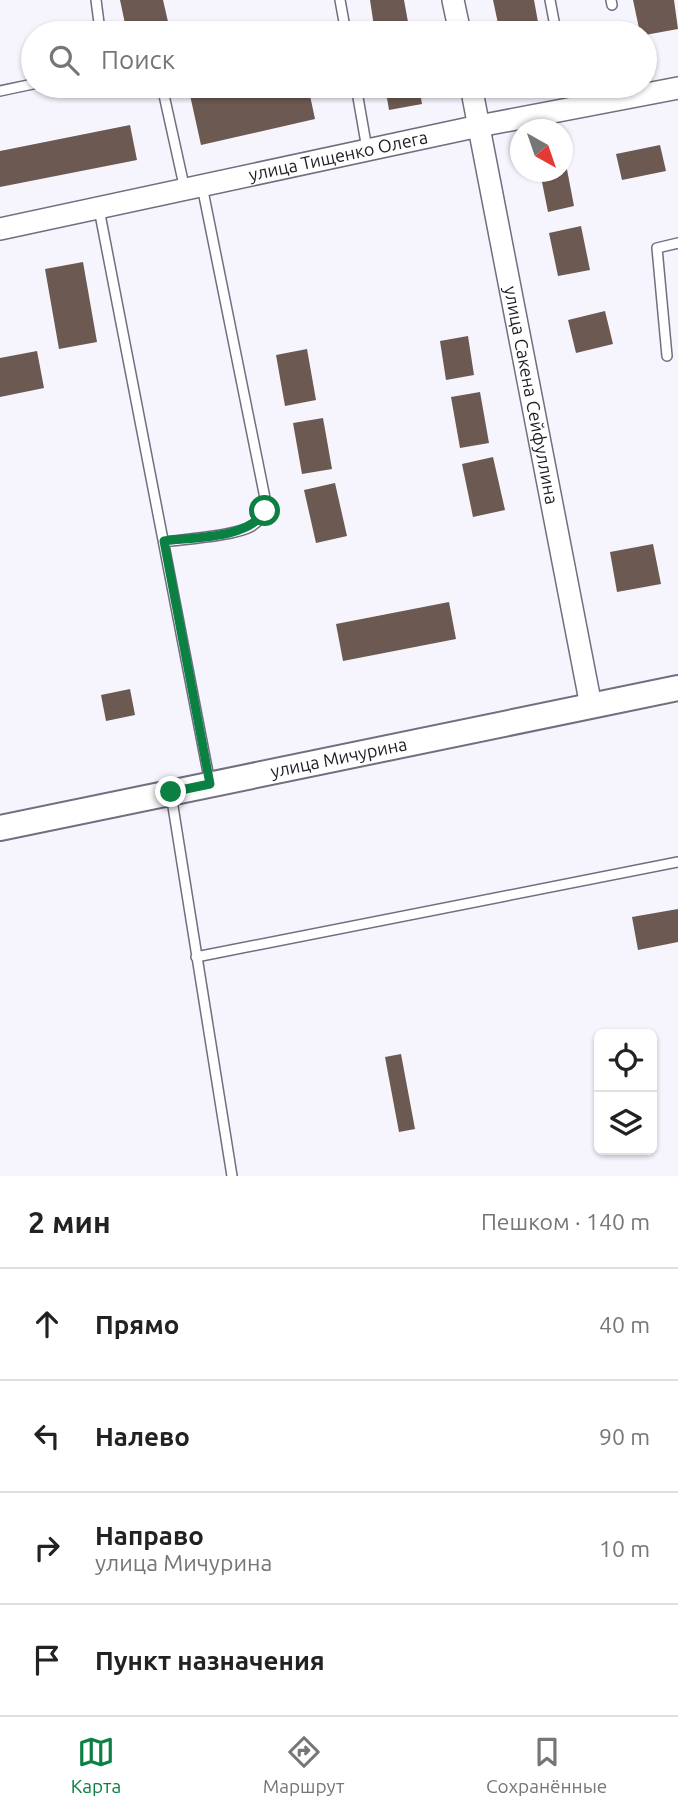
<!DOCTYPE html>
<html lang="ru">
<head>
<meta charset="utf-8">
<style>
  :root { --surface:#fff; --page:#f2f2f2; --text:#222; --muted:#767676; --line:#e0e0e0; --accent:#0b8043 }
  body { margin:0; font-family:Ubuntu,sans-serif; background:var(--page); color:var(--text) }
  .controls { position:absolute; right:21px; bottom:21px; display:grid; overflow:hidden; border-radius:10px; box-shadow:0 2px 5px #0004 }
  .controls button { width:63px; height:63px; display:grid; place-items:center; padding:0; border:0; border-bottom:2px solid var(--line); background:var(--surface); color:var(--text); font:35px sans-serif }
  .compass { position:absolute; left:510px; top:119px; width:63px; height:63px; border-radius:50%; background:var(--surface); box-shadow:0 2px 5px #0004; rotate:140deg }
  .stop { position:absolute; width:21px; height:21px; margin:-16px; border:5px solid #0b8043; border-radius:50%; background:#fff }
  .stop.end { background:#0b8043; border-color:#fff; box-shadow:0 2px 7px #0008 }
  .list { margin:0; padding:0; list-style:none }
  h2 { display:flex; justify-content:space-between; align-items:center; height:91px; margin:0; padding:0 28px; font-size:30px }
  h2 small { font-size:23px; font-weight:400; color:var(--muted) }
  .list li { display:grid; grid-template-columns:46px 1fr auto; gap:21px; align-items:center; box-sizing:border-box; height:112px; padding:0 28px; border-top:2px solid var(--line) }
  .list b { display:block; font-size:26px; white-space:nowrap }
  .list p { margin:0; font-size:23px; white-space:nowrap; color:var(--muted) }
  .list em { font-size:23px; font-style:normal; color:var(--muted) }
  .icon { flex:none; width:38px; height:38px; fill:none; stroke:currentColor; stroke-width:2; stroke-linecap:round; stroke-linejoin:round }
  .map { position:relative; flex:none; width:678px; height:1176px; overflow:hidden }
  .search { position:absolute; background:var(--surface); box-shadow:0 2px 5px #0004; left:21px; right:21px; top:21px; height:77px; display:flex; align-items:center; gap:18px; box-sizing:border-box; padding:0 24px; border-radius:38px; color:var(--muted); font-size:26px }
  .sheet { height:539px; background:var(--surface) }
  nav { display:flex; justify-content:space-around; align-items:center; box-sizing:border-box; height:98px; border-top:2px solid var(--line); background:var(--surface); font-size:19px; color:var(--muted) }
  nav a { display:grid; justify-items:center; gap:4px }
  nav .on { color:var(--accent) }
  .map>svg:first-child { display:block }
  .building { fill:#6c5951 }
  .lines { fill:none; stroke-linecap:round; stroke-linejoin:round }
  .service-casing { stroke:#726d7f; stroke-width:12 }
  .tertiary-casing { stroke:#726d7f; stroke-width:24 }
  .secondary-casing { stroke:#726d7f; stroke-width:28 }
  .service { stroke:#fff; stroke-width:9 }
  .tertiary { stroke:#fff; stroke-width:21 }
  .secondary { stroke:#fff; stroke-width:24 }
  .route { stroke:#0b8043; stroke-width:9 }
  .labels { text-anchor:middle; stroke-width:7; stroke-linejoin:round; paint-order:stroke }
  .street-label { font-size:18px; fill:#1f1d24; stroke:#f6f4fd }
</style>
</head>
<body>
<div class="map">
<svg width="678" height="1176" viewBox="0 0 678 1176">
  <rect width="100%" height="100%" fill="#f6f4fd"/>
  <path class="building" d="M120,0H163L169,26L127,33Z
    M370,0H404L410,33H375Z
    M493,0H534L540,33H500Z
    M633,0H674L678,29L645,35V33H640Z
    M188,86H308L315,119L201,145Z
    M385,86H419L422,104L389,110Z
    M130,125L137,160L0,187V151Z
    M660,145L666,171L622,180L616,154Z
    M562,159H565L574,206L548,212L540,172H562Z
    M581,226L590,270L558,276L549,233Z
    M83,262L97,342L59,349L45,269Z
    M605,311L613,344L576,353L568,320Z
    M468,336L474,375L446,380L440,341Z
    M307,349L316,400L285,406L276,355Z
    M37,351L44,388L0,397V358Z
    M480,392L489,443L460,448L451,397Z
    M323,418L332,469L302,474L293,423Z
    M493,457L505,510L473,517L462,464Z
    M335,483L347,536L316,543L304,490Z
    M653,544L661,584L617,592L610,552Z
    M449,602L456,639L343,661L336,624Z
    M130,689L135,715L106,721L101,695Z
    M678,909V942L638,950L632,917Z
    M401,1054L415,1129L399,1132L385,1057Z"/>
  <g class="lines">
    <defs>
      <path id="service" d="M96,0L99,23
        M340,0L346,33
        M550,0L554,21
        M611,0L612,5
        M162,86L185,190
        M356,86L367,149
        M0,91L33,84
        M99,209L210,783
        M667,356L657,248L678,243
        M164,542C185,539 235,536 252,526C260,521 264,512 266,503L202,186
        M171,794L232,1176
        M196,957L678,862"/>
      <g id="tertiary">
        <path d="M453,0L460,33"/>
        <path id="s1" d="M471,86L591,706"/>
        <path id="s2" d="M0,229L479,126L678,88"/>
      </g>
      <g id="secondary">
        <path id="s3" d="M0,828L678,688"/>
      </g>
    </defs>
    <use href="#service" class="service-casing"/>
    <use href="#tertiary" class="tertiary-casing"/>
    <use href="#secondary" class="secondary-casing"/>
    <use href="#service" class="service"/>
    <use href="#tertiary" class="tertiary"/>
    <use href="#secondary" class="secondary"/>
  </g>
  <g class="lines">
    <path class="route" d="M171,792L210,784L164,541C194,537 248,539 265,511"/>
  </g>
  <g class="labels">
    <g class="street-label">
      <text dy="6" stroke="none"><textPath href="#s2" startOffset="346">улица Тищенко Олега</textPath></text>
      <text dy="6" stroke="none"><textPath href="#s1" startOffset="315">улица Сакена Сейфуллина</textPath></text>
      <text dy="6" stroke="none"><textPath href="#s3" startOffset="346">улица Мичурина</textPath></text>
    </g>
  </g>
</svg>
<div class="controls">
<button><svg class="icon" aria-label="locate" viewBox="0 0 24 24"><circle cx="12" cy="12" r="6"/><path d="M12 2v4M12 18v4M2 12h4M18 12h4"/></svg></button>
<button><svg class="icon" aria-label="layers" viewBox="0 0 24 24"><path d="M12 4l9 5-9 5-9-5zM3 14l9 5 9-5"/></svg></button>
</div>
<svg class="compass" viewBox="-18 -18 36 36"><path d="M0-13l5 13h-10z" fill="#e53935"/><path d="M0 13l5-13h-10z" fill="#767676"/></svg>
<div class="stop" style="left:265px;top:511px"></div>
<div class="stop end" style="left:171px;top:792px"></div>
<div class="search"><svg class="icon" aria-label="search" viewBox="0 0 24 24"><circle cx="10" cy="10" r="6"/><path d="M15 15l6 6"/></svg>Поиск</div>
</div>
<section class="sheet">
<h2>2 мин<small>Пешком · 140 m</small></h2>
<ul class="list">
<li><svg class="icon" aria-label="ahead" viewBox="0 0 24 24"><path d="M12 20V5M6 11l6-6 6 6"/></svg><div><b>Прямо</b></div><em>40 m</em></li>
<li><svg class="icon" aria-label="left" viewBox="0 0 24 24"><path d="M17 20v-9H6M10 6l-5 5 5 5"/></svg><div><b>Налево</b></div><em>90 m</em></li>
<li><svg class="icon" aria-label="right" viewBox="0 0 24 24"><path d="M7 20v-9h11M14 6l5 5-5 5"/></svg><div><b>Направо</b><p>улица Мичурина</p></div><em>10 m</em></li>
<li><svg class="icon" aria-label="arrive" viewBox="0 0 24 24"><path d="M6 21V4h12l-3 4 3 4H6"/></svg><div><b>Пункт назначения</b></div></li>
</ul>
</section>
<nav>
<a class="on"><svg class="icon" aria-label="map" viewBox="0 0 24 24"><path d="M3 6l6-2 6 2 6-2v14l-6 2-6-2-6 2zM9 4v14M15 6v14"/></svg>Карта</a>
<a><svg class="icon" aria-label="directions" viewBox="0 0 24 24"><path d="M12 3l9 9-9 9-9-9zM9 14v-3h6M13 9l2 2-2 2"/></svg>Маршрут</a>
<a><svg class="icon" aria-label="saved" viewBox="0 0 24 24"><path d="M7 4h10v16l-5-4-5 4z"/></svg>Сохранённые</a>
</nav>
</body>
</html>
